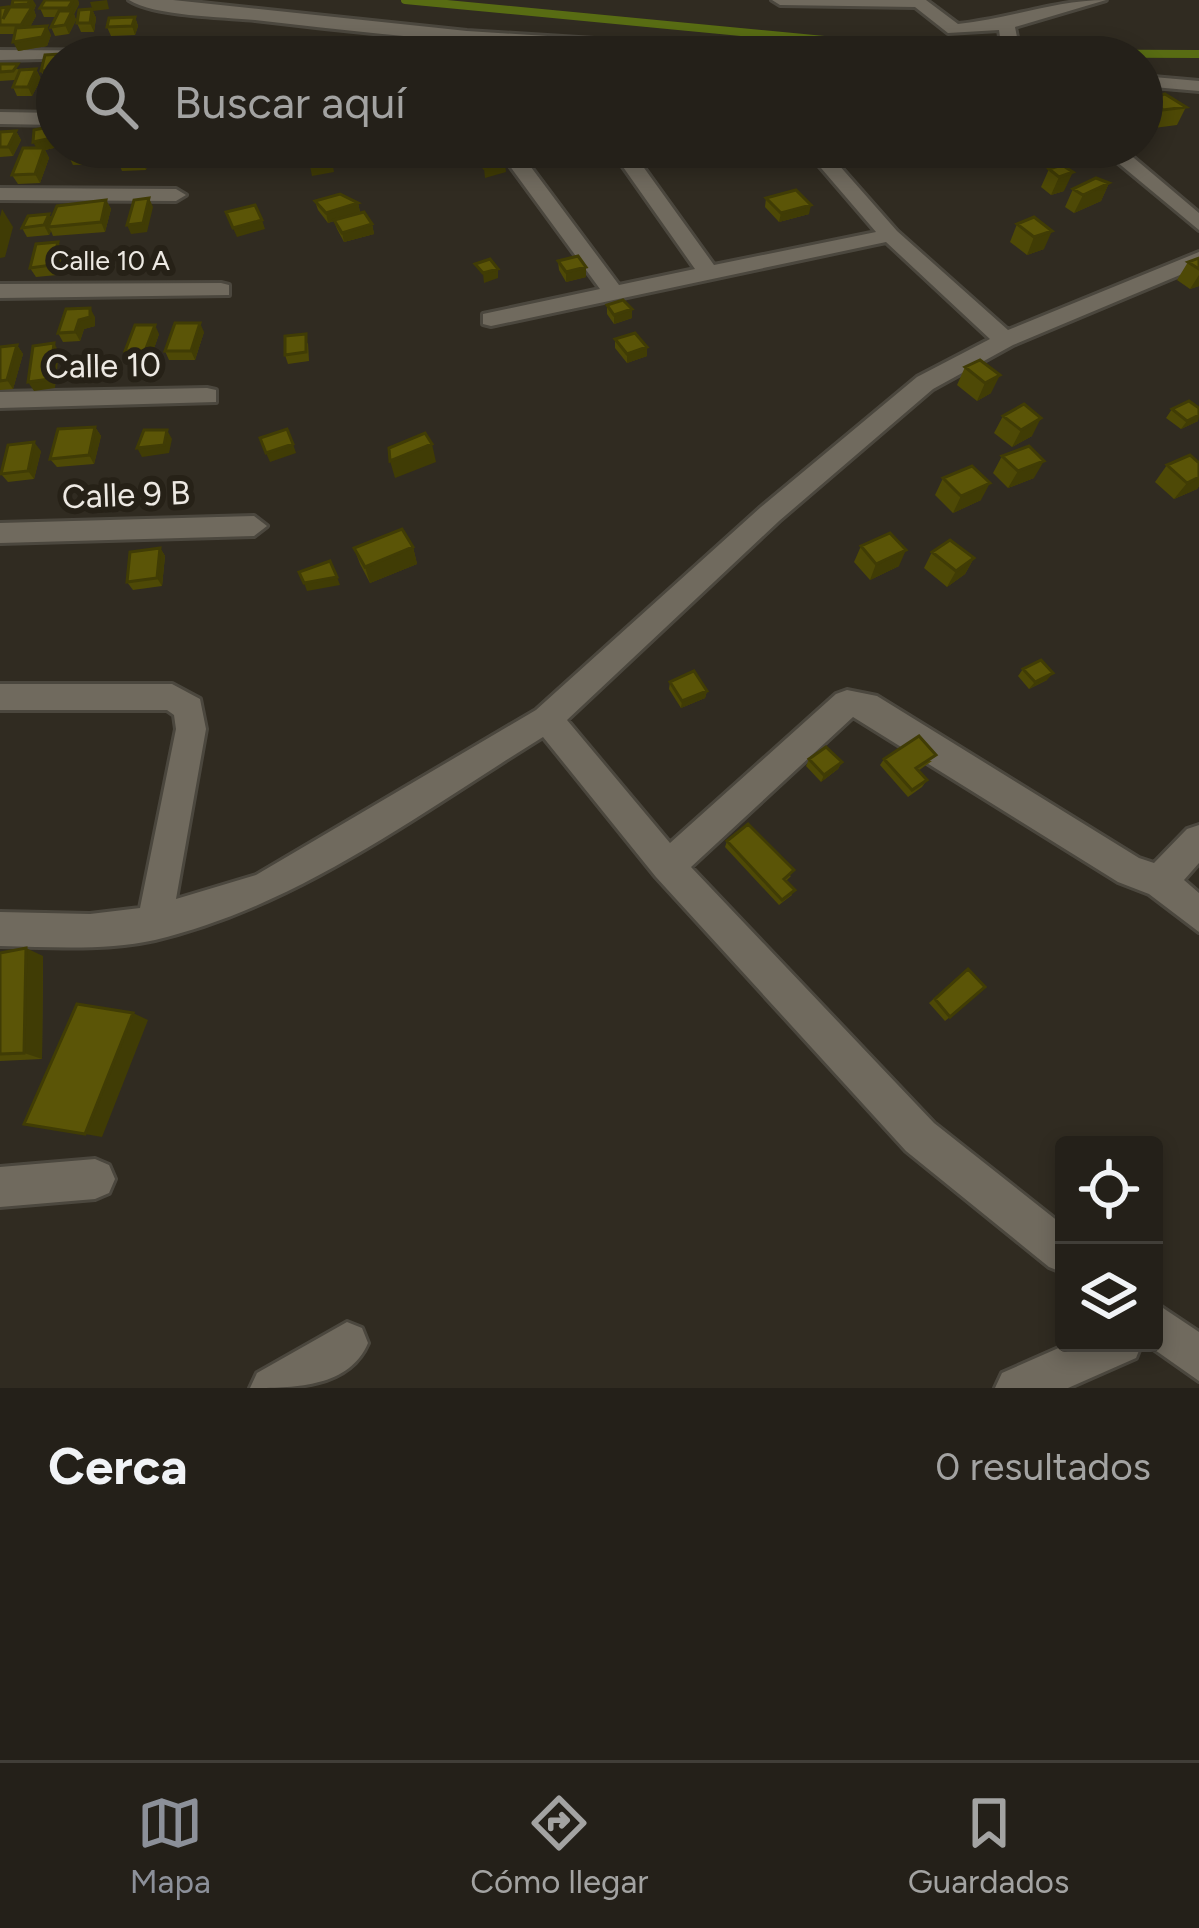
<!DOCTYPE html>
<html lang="es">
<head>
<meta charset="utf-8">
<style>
  :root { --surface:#242019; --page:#302d26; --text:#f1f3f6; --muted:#a3a3a2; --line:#413e38; --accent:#8c9099 }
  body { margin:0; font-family:Figtree,sans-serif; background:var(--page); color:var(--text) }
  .controls { position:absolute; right:36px; bottom:36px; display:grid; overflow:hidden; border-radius:12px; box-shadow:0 6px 18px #0003 }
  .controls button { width:108px; height:108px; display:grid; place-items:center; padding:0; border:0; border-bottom:3px solid var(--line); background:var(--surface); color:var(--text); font:60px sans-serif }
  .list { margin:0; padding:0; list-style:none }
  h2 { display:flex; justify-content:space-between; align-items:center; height:156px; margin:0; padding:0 48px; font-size:51px }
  h2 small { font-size:39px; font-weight:400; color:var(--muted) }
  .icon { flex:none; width:66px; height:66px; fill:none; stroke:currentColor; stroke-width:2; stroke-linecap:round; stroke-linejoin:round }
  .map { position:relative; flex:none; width:1199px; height:1388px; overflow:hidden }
  .search { position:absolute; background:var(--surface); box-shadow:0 6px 18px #0003; left:36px; right:36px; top:36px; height:132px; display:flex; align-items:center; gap:30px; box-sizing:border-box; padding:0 42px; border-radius:66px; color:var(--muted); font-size:45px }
  .sheet { height:372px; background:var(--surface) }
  nav { display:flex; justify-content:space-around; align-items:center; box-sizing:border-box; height:168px; border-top:3px solid var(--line); background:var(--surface); font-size:33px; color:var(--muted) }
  nav a { display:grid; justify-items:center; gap:6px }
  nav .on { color:var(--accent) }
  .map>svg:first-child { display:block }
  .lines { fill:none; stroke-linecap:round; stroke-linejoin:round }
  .stream { stroke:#586c13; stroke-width:8 }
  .street-casing { stroke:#4b473e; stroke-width:6 }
  .street { fill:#706a5e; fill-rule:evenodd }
  .wall { fill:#4e4906 }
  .shaded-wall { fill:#403c05 }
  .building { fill:#5b5507; stroke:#403c05; stroke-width:3 }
  .labels { text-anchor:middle; stroke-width:12; stroke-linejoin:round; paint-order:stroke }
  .far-street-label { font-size:27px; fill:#ede9e3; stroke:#262117 }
  .street-label { font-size:33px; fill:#ede9e3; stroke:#262117 }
</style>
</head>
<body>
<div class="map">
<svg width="1199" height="1388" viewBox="0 0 1199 1388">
  <rect width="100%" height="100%" fill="#302b21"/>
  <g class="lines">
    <path class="stream" d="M405,0L960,53L1199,54"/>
    <defs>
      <path id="street" d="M129,0H173L467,31L798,52L807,57C622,57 438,42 255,20C223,17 153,16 129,0Z
        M772,0H926L958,24C1008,19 1056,0 1106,0L1015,27L1021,57H1003L999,30L948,33L915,7L780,5Z
        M0,50L166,51L175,56L0,60Z
        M1142,76L1199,81V91L1142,86Z
        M0,112L57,113V125L0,124Z
        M496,147H516L619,285L695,269L609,147H629L714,265L876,232L803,147H823L897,231L1008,330L1199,252V267L1013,345L933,389L779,521L567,720L670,843L836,694L847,690L877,696L1139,858L1154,863L1187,829L1199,825V863L1184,880L1199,893V932L1149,894L1118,882L853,717L691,867L934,1123L1064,1226V1273L1049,1267L906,1151L656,877L543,737C420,813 298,906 155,940C105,951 52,947 0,946V912L90,914L140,908L176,729L174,715L167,710H0V684H172L200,699L206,729L176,899L256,875L536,710L761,507L917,377L990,339L886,242L491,326L483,324V314L600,289Z
        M1099,147H1121L1199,213V230Z
        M0,188L176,189L186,195L176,201L0,200Z
        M221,283L229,285V295L0,298V284Z
        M207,388L216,390V402L0,408V392Z
        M254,516L267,526L254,536L0,543V523Z
        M95,1159L109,1165L115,1179L109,1193L95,1199L0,1207V1167Z
        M1154,1302L1199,1332V1381L1145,1343H1154Z
        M347,1322L362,1328L368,1343C349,1388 293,1388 250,1388L257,1373Z
        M1070,1343H1142L1136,1358L1068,1388H995L1002,1373Z"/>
    </defs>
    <use href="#street" class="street-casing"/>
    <use href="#street" class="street"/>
  </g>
  <path class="wall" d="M45,0H78L79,4L74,14L76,20L69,34L55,36L51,27L56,17H44L40,8Z
    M12,5H36L34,10L36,16L30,27L51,35L47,46L18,51L15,34H0V8L7,7L8,10L13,7Z
    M92,9L96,18L94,32H81L77,23Z
    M135,17L138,26L135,35L111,36L107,27Z
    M57,57V79L45,80L41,71Z
    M0,64L21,70L36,69L41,79L32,96H17L13,87L15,80L0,81Z
    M1152,98L1186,107L1177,125L1154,128L1143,116Z
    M16,131L21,140L13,156L0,157V132Z
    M58,147L45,150L49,158L40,183L18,184L12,175L23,148Z
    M64,147H109L105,164L73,165Z
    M150,152L146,170L122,171L118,162Z
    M1062,165L1064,191L1051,195L1041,187L1049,169Z
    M1109,183L1101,201L1074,213L1065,207L1073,189Z
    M766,198L809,214L779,222L765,207Z
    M106,200L111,209L105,232L53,236L51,231L49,235L27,237L22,228L49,214L52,219Z
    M315,201L358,203L360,212L372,224L374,234L344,242L337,229L334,221L328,223L318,210Z
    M1034,217L1044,249L1027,255L1010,242L1017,224Z
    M63,251L57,275L36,277L30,268Z
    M1199,258V286L1190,289L1177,280L1188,262Z
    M558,261L586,267V277L566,282L559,270Z
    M607,305L632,309V318L614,324L607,314Z
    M95,317V326L84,329L80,341L63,342L58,333Z
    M204,332L195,360H169L165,351Z
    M159,334L150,360H130L125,351Z
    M615,339L647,356L627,363L615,348Z
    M308,343L309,361L288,364L285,355Z
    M17,345L23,354L13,389L0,390V347Z
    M980,360L991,393L977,401L957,385L965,367Z
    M1199,408L1198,421L1181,429L1166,418L1172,409Z
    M1003,416L1032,436L1012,447L994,433Z
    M95,427L101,436L94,464L57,467L50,459Z
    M41,451L34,479L8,482L1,474Z
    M1002,456L1034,478L1008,488L993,473Z
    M1199,463V486L1197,489L1174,499L1155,482L1167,465Z
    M943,478L981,500L953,513L935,495Z
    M861,546L899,566L870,580L854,562Z
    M413,547L417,564L370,583L360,564L354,548Z
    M160,548L165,556L162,586L133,590L127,582Z
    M932,552L974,558L965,574L947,587L924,568Z
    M1023,669L1047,680L1029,689L1018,676Z
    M670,682L707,691L705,698L681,708L669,689Z
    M809,759L842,762L838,769L821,782L806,766Z
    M884,759L932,761L918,771L927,780L922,787L908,797L880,765Z
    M727,841L791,876L786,881L792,895L779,905L725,847Z
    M0,953L43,956L42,1059L0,1061Z
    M962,973L950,1017L945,1021L929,1003Z"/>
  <path class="shaded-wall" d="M30,0H33L36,5L34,10L36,16L26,34L21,25L31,10L28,4Z
    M73,0H78L79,4L74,14L76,20L69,34L65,25L71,14L68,8Z
    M107,0L109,9L93,11L90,2Z
    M92,9L96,18L94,32L90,23Z
    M135,17L138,26L135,35L132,26Z
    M47,26L51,35L47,46L18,51L13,42Z
    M36,69L41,79L32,96L28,87Z
    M16,131L21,140L13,156L8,147Z
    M57,137L58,147L45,150L49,158L40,183L35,174L38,151L33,142Z
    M97,147H109L105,164Z
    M145,147H148L150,152L146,170L142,160Z
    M178,147H201V149L181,153Z
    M332,162L334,172L312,176L310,166Z
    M505,163L506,172L485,178L484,168Z
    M1073,172L1064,191L1051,195L1059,177Z
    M1109,183L1101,201L1074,213L1083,195Z
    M149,198L153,207L147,232L131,234L127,225Z
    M106,200L111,209L105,232L101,222Z
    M358,203L360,212L328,223L326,213Z
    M811,205L809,214L779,222L781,213Z
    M2,209L13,227L5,257L0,258V217Z
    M49,214L54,223L48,227L51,231L49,235L44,225Z
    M262,220L265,229L237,237L233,228Z
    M372,224L374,234L344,242L342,233Z
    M1052,231L1044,249L1027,255L1034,237Z
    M58,242L63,251L57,275L52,265Z
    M586,267V277L566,282V272Z
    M498,269V278L484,283L483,273Z
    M1199,275V286L1190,289Z
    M90,308L95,317V326L84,329L80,341L75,332L79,320Z
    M632,309V318L614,324V315Z
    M200,323L204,332L195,360L191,351Z
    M155,325L159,334L150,360L145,351Z
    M54,343L59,352L55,388L34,391L28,382Z
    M17,345L23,354L13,389L7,380Z
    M647,347V356L627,363V354Z
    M1000,375L991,393L977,401L985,383Z
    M1199,415L1198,421L1181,429L1187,421Z
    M1041,418L1032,436L1012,447L1021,430Z
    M95,427L101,436L94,464L89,455Z
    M167,430L172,439L169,453L142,457L137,448Z
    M34,442L41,451L34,479L28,471Z
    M293,444L296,453L270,462L266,453Z
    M432,444L436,462L395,478L390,461Z
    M1044,461L1034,478L1008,488L1018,471Z
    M1199,477V486L1197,489L1174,499L1187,483Z
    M990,483L981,500L953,513L961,496Z
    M413,547L417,564L370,583L365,567Z
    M160,548L165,556L162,586L157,578Z
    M906,550L899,566L870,580L876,564Z
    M974,558L965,574L947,587L956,571Z
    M337,577L340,585L307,591L304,583Z
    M1053,673L1047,680L1029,689L1035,682Z
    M707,691L705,698L681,708L682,701Z
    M842,762L838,769L821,782L824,775Z
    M26,948L43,956L42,1059L24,1053Z
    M133,1013L148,1020L102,1137L85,1134Z"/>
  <path class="building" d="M13,0H30L28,4L12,5Z
    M45,0H73L68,8H40Z
    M7,7L3,19L10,7H32L21,25H0V8Z
    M92,9L90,23H77L79,10Z
    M59,11H72L65,25L51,27Z
    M135,17L132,26L107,27L109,18Z
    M47,26L42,37L13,42L16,28Z
    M77,53L76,57H57V70L41,71L45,55Z
    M0,64H18L13,71L0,72Z
    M36,69L28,87H13L20,70Z
    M1165,94L1186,107L1163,110L1152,98Z
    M57,125V137L33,142L34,130Z
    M16,131L8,147H0V132Z
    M124,147H145L142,160L118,162Z
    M23,148H44L35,174L12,175Z
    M324,148L332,162L310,166L306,152Z
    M497,151L505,163L484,168L479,156Z
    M1062,165L1073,172L1059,177L1049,169Z
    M1096,178L1109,183L1083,195L1073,189Z
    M796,190L811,205L781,213L766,198Z
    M340,194L358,203L326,213L315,201Z
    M149,198L143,223L127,225L134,200Z
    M106,200L101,222L48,227L57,206Z
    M255,205L262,220L233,228L226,212Z
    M364,212L372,224L342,233L334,220Z
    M49,214L44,225L22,228L28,216Z
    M1034,217L1052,231L1034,237L1017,224Z
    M58,242L52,265L30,268L36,244Z
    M578,256L586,267L566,272L558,261Z
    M1199,258V269L1188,262Z
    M490,259L498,269L483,273L475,264Z
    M623,300L632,309L614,315L607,305Z
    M90,308V317L79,320L75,332L58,333L66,309Z
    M175,323H200L191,351H165Z
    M135,325H155L145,351H125Z
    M635,333L647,347L627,354L615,339Z
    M306,334V352L285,355V336Z
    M54,343L50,379L28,382L33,346Z
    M17,345L7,380L0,381V347Z
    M980,360L1000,375L985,383L965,367Z
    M1189,401L1199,408V415L1187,421L1172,409Z
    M1024,404L1041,418L1021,430L1003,416Z
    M95,427L89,455L50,459L58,429Z
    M287,429L293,444L266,453L260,438Z
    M144,430H167L164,445L137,448Z
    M425,433L432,444L390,461L389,448Z
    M34,442L28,471L1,474L8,445Z
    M1029,446L1044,461L1018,471L1002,456Z
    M1190,455L1199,463V477L1187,483L1167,465Z
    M972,466L990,483L961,496L943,478Z
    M402,529L413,547L365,567L354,548Z
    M890,533L906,550L876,564L861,546Z
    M950,540L974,558L956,571L932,552Z
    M160,548L157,578L127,582L130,552Z
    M330,561L337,577L304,583L299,572Z
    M1041,660L1053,673L1035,682L1023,669Z
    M694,671L707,691L682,701L670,682Z
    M919,736L936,755L916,768L927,780L912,790L884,759Z
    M826,747L842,762L824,775L809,759Z
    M748,824L794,870L784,879L795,890L782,900L727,841Z
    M26,948L24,1053L0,1054V953Z
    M968,969L985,987L950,1017L935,999Z
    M77,1004L133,1013L85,1134L24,1124Z"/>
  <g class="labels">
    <g class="far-street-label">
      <text x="110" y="270">Calle 10 A</text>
    </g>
    <g class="street-label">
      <text transform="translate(103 365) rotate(-1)" y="12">Calle 10</text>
      <text transform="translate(126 494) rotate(-2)" y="12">Calle 9 B</text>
    </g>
  </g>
</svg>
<div class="controls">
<button><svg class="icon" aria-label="locate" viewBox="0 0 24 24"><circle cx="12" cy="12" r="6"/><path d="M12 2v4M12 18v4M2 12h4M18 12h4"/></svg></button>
<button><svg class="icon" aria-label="layers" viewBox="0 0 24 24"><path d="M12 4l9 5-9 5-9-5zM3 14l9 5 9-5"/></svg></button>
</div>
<div class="search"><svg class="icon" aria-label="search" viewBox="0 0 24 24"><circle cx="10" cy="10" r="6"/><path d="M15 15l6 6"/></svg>Buscar aquí</div>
</div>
<section class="sheet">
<h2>Cerca<small>0 resultados</small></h2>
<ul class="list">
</ul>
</section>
<nav>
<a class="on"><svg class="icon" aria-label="map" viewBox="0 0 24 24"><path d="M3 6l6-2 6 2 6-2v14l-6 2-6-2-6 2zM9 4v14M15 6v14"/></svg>Mapa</a>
<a><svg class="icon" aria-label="directions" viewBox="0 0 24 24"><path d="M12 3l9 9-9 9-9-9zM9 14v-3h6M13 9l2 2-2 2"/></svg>Cómo llegar</a>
<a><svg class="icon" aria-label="saved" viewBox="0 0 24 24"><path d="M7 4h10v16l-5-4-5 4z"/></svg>Guardados</a>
</nav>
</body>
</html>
